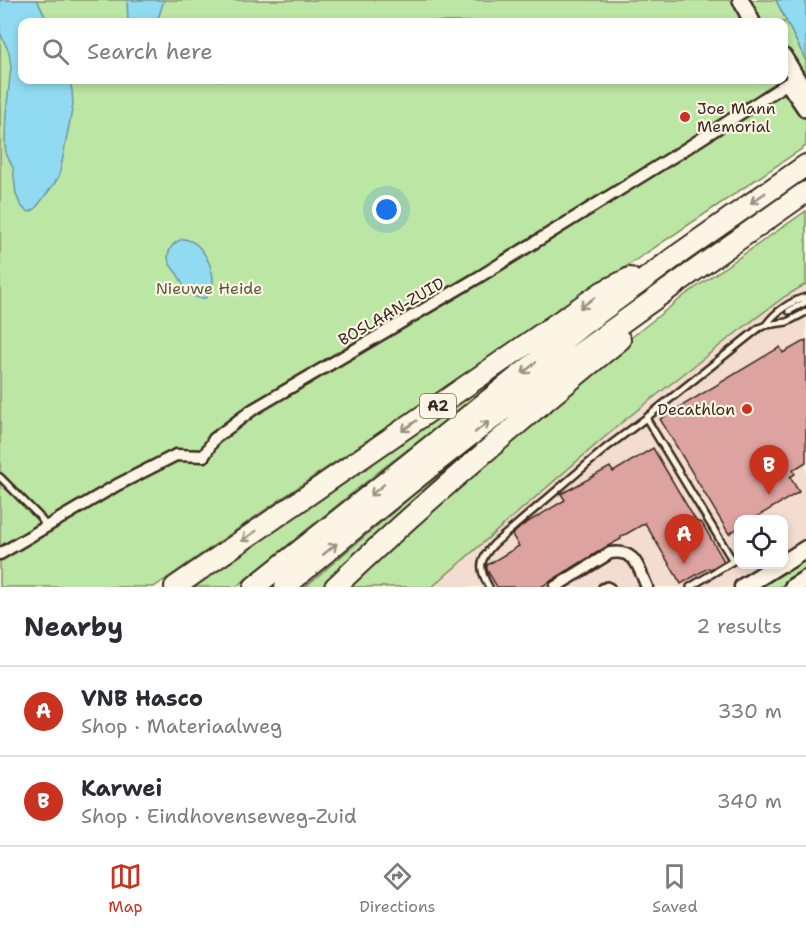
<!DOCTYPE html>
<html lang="en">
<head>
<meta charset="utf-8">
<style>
  :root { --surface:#fff; --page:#f2f2f3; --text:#2b2b33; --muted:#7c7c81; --line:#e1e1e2; --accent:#c8321e }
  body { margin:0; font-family:"Shantell Sans",sans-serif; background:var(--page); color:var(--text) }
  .controls { position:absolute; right:18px; bottom:18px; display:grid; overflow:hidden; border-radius:12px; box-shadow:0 3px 9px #0003 }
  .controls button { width:54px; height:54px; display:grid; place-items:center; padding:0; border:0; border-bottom:2px solid var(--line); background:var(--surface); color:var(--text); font:30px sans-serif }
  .you { position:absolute; left:387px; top:210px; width:21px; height:21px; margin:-15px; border:4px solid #fff; border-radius:50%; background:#1a73e8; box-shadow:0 0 0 9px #1a73e833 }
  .badge { display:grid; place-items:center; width:39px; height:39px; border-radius:50%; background:var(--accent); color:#fff; font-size:20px; font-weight:700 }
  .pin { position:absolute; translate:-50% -50px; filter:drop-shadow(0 2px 3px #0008) }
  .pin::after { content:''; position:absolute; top:32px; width:21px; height:18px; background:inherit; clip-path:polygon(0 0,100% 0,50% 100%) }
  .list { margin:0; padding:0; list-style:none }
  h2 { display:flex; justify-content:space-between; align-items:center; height:78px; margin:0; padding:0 24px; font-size:26px }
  h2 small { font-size:20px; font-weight:400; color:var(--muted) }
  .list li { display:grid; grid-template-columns:39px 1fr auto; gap:18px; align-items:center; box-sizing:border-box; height:90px; padding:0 24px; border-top:2px solid var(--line) }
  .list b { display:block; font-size:22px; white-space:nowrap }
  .list p { margin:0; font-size:20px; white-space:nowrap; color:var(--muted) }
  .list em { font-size:20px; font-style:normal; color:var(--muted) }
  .icon { flex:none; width:33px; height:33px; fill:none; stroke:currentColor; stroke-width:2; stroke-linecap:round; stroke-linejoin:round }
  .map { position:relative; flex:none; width:806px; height:587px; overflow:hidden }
  .search { position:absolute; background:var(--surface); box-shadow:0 3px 9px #0003; left:18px; right:18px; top:18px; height:66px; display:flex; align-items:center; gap:15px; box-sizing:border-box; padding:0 21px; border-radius:12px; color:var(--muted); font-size:22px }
  .sheet { height:258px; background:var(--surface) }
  nav { display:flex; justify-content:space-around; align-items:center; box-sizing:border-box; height:84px; border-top:2px solid var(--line); background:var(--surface); font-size:16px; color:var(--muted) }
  nav a { display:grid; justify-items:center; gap:3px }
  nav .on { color:var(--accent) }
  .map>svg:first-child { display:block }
  .built { fill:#f3dcd0; fill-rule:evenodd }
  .green { fill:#bce6a3; stroke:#7c8860; stroke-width:1.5; fill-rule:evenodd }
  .water { fill:#90dbf1; stroke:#6e949d; stroke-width:1.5 }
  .building { fill:#dda3a0; stroke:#3b2a1e; stroke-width:1.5 }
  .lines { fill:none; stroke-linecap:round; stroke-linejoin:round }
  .lane-casing { stroke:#3b2a1e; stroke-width:10 }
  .street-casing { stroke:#3b2a1e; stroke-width:15 }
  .secondary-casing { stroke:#3b2a1e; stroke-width:20 }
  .primary-casing { stroke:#3b2a1e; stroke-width:21 }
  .highway-casing { stroke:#3b2a1e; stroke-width:24 }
  .lane { stroke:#fcf5e5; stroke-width:5 }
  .street { stroke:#fcf5e5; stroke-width:10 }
  .secondary { stroke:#fcf5e5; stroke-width:15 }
  .primary { stroke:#fcf5e5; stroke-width:16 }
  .highway { stroke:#fcf5e5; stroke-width:20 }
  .oneway { stroke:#9c9082 }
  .poi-dot { fill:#c8321e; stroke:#fcf5e5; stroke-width:2 }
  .labels { text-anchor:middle; stroke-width:4.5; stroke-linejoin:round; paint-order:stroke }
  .shield { fill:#fcf5e5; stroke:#75675a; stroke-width:1.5 }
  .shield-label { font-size:15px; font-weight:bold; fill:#3b2a1e }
  .poi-label { font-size:16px; fill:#3b2a1e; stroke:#fcf5e5; text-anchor:start }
  .park-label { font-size:16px; fill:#5b593f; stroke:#fcf5e5 }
  .street-label { font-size:16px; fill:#3b2a1e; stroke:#fcf5e5 }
</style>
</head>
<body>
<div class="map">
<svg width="806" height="587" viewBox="0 0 806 587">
  <rect width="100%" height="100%" fill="#fcf5e5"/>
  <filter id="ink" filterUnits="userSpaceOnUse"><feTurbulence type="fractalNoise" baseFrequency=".0167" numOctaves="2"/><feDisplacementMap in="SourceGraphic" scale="12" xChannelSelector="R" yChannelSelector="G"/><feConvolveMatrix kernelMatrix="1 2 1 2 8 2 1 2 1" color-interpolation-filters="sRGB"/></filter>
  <g filter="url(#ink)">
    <path class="built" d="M806,244V587H385ZM738,520H784V564H738Z"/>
    <path class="green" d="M0,0H776L806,61V146L317,474L154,587H0ZM22,22H784V80H22Z
      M806,211V284L784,297L732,336L621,423L432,587H347L561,393L685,295Z
      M630,279L382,469L236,587H187Z
      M589,359L329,587H305L411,497Z
      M806,554V571L780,587H755Z"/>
    <path class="water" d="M0,0H37L48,22H22V80H69L72,90L73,105L61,167L59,176L54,184L35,209L30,212L25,210L20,204L16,194L13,168L6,153L5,145L6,114L11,67L9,52L0,33Z
      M127,0H164L157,22H128Z
      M776,0H806V61Z
      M184,239C189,240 194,242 197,245C210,258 221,285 205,298C189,300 184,287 178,275C175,271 172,268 170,264C164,253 173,241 184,239Z"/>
    <path class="building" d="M806,340V462L793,470L795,474L790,477L799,492L753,519H738V528L729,534L660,419L780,347L783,353Z
      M653,448L696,521L702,523L724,561L711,569L708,568L681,584L645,523L621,537V539L606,547L541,587H497L487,570V565L519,546L512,535L523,525L565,500L561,494L610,467L613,472Z"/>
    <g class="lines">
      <defs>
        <path id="lane" d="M789,311L806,302
          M766,325C775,312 791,301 806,297
          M0,477L39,516L46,526
          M489,587C478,568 479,560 494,544L606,448L646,418
          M602,587L607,585L611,587
          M690,587L733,561L646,418L759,328L766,325L787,322L806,312"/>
        <path id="street" d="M0,554L117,485L176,455L204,456L214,439L252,410L479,277L679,153L794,79
          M555,587L610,553C636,549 638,567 647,587"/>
        <path id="secondary" d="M741,0L752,22
          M784,57L806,94
          M791,87L806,109"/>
        <path id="primary" d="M784,563L806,549
          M743,587L780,564
          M793,587L806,579"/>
        <path id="highway" d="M175,587L602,292L630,278
          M254,587L584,324L676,256L806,165
          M285,587C353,529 422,472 493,418C595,340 701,266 806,192
          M335,587C426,500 522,419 620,340"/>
      </defs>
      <use href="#lane" class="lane-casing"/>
      <use href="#street" class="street-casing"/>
      <use href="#secondary" class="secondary-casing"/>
      <use href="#primary" class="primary-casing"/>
      <use href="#highway" class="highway-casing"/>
      <use href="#lane" class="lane"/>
      <use href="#street" class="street"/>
      <use href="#secondary" class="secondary"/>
      <use href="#primary" class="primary"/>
      <use href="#highway" class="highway"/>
    </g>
    <defs><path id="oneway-shaft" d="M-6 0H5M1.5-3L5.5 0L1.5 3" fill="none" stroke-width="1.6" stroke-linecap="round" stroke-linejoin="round" transform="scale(1.5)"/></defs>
    <g class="oneway">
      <use href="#oneway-shaft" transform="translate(758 198) rotate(145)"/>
      <use href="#oneway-shaft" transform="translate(587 303) rotate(145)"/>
      <use href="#oneway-shaft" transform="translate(529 368) rotate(141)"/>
      <use href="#oneway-shaft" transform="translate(409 426) rotate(145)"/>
      <use href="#oneway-shaft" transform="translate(482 427) rotate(-38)"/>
      <use href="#oneway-shaft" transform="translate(377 490) rotate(141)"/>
      <use href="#oneway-shaft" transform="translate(249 536) rotate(145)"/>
      <use href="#oneway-shaft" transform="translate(330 549) rotate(-40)"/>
    </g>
  </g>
  <g class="poi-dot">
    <circle cx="685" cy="117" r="6"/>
    <circle cx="747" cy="409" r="6"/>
  </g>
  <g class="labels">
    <rect class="shield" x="420" y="394" width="36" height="24" rx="4.5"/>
    <g class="shield-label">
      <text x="438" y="411">A2</text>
    </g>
    <g class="poi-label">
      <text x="697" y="114">Joe Mann<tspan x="697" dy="18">Memorial</tspan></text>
      <text x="735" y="415" text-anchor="end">Decathlon</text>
    </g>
    <g class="park-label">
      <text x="209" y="294">Nieuwe Heide</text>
    </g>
    <g class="street-label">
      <text transform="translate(391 311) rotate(-30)" y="6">BOSLAAN-ZUID</text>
    </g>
  </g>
</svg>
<div class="controls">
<button><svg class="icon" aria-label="locate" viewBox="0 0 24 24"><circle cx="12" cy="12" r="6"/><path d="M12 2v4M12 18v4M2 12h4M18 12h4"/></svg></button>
</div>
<div class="you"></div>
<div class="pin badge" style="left:684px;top:564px">A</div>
<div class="pin badge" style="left:769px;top:495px">B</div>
<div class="search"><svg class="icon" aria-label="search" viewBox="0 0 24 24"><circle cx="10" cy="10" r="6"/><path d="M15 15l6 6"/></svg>Search here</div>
</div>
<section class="sheet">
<h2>Nearby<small>2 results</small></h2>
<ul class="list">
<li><span class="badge">A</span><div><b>VNB Hasco</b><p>Shop · Materiaalweg</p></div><em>330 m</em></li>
<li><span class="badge">B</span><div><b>Karwei</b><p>Shop · Eindhovenseweg-Zuid</p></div><em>340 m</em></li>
</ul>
</section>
<nav>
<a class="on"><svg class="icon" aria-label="map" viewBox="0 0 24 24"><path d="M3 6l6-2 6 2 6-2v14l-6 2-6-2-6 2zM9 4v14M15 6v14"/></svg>Map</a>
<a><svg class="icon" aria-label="directions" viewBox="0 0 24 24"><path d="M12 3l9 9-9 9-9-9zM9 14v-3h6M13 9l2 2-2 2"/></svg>Directions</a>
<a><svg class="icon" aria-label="saved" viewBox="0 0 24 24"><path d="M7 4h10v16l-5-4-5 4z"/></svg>Saved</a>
</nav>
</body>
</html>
